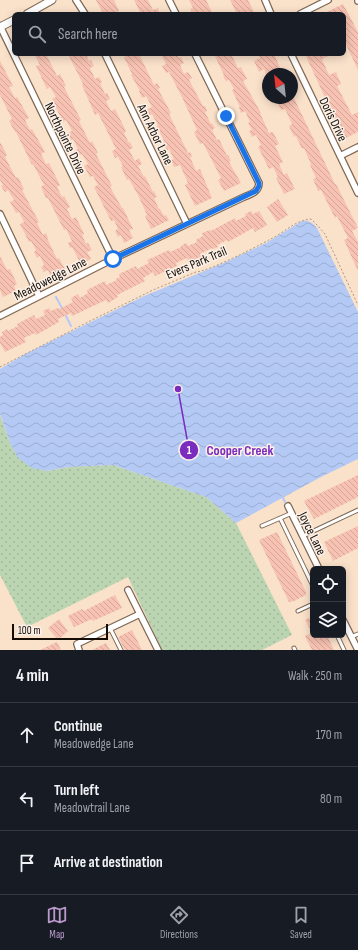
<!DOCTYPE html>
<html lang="en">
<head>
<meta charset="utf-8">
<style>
  :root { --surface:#171b24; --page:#242831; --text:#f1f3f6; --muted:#9ea1a6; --line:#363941; --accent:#bb99cd }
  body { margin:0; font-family:"Sofia Sans Condensed",sans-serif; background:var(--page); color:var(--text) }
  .controls { position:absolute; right:12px; bottom:12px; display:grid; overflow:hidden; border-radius:6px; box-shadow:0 2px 10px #0003 }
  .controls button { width:36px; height:36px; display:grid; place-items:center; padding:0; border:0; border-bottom:1px solid var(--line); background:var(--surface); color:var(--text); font:20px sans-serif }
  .compass { position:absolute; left:262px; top:68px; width:36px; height:36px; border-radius:50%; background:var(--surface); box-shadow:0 2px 10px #0003; rotate:333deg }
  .scale { position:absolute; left:12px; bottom:10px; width:96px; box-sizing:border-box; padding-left:4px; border:2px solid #140c05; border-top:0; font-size:11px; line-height:14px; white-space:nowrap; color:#140c05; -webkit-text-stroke:3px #fbf1e8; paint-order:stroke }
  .stop { position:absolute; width:12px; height:12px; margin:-9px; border:3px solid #1a73e8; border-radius:50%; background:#fff }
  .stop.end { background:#1a73e8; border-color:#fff; box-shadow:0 1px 4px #0008 }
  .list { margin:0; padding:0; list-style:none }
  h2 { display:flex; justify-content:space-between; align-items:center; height:52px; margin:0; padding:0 16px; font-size:17px }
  h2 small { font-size:13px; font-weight:400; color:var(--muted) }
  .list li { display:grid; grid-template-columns:26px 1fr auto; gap:12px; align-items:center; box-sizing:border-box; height:64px; padding:0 16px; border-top:1px solid var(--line) }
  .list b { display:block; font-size:15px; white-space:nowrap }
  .list p { margin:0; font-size:13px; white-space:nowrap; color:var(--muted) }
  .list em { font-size:13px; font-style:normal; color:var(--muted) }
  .icon { flex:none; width:22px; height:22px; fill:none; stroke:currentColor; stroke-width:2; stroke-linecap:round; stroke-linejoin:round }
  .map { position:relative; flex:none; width:358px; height:650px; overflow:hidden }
  .search { position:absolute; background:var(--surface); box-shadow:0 2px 10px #0003; left:12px; right:12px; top:12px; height:44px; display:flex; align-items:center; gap:10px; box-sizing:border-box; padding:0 14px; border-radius:6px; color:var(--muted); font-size:15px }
  .sheet { height:244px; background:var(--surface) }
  nav { display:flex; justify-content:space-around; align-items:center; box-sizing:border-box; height:56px; border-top:1px solid var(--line); background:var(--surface); font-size:11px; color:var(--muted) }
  nav a { display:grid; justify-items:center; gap:2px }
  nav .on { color:var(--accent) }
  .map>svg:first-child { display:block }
  .grass { fill:url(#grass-dots) }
  .water { fill:url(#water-waves) }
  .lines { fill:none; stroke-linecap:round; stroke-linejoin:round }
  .stream { stroke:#b4caf5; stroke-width:2 }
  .building { fill:url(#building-back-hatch) }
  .service-casing { stroke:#7e6854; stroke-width:5 }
  .minor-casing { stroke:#7e6854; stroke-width:8 }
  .tertiary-casing { stroke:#7e6854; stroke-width:9 }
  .path { stroke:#ac9987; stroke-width:1; stroke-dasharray:2 2; stroke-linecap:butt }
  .service { stroke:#fff; stroke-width:3 }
  .minor { stroke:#fff; stroke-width:5.5 }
  .tertiary { stroke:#fff; stroke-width:7 }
  .route { stroke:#1a73e8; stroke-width:5 }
  .labels { text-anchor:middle; stroke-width:3; stroke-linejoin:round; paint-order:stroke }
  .street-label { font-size:13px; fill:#140c05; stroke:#fbf1e8 }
  .leader { fill:none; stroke:#7b2cbf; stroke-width:1.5 }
  .callout-dot { fill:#7b2cbf; stroke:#fbf1e8; stroke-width:1.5 }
  .mark-label { font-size:12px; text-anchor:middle; font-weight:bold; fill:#fff }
  .callout-label { font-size:14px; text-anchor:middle; font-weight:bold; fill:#7b2cbf; stroke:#fbf1e8; stroke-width:3; stroke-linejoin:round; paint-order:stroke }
</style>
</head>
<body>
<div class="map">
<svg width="358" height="650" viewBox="0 0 358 650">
  <defs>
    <pattern id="grass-dots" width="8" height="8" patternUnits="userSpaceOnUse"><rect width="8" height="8" fill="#bbd5b3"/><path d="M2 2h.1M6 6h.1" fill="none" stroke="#a0b698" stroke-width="1.8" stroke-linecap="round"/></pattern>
    <pattern id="water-waves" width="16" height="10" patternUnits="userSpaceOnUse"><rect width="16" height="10" fill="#b4caf5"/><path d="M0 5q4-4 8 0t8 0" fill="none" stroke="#9aacd1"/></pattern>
    <pattern id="building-back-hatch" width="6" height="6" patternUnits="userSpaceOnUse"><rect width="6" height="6" fill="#f7c2b1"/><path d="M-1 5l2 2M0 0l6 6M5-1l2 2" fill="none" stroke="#d3a697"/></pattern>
  </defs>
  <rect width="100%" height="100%" fill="#fae1ca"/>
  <path class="grass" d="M0,415L10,443L18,457L47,471L69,467L113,465L206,497L236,523L292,635L262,650H162L128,577L27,627L0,575Z"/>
  <path class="water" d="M302,221C309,220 313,223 317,228L358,312V459L319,478L236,523L206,497L113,465L69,467L47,471L32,468L18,458L10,443L0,414V369L25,354L144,296L226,262L266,243Z"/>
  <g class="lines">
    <path class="stream" d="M56,297L63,310
      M65,314L71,326
      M282,496L285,502"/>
  </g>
  <path class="building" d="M96,0H114L119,11L113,14H103Z
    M134,0H148L153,10L158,8L160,14H141Z
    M189,0H206L213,14H199L198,12L193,14L190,9L193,8Z
    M230,0H248L255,14H237Z
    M343,4L358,32V70L344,40V14H323Z
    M34,54H46L57,76L60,74L66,86L64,87L81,120L79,121L90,143L92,141L98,153L96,154L112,186L110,187L122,208H123L133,229L129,230L133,238L124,243L121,235L118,237L115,231L118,229L114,220L111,221L94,187L98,185L93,176L90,177L84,166L88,164L82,154L79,155L76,150L78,149L73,139L71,140L68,133L72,131L66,120L63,122L60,116L52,99L56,97L50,87L47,89L44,83L36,66L40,65Z
    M68,54H86L89,61L91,60L94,66L90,68L95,79L99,77L102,82L100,83L105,94L107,93L110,99L106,101L111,111L115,109L126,131L124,133L129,143L130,142L133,148L129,150L135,161L139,158L142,164L138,166L144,177L145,176L153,192L154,191L157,197L154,198L159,209H160L164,216L166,215L169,220L151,229L145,216L147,215L138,195L129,179L127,180L121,167L123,166L118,157L115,158L112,151L116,149L98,113L95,115L82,85L83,84Z
    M130,54H139L154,85L157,83L160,88L158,89L171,113L169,114L188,153L190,152L192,157H190L196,171L200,169L212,198L195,206L185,185L188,183L180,165L174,167L171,160L174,159L169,149L167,150L164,144L165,143L157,126L158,125L152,114L149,115L146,110L152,107L146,96L142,98L139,91H140L131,75L132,74L124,57Z
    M161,54H177L179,58L181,57L184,63L180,65L184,74L188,72L192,78L189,80L203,106H205L207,111L205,112L211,124L212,123L215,128L212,130L217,140L219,139L227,156L228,155L231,161L229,162L241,183L224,191L218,180L221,178L203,143L200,144L194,132L197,130L182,97L169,72L166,73L162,66L166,64Z
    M214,54H231L238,68L241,67L247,79L243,81L261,113H260L269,133L273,132L279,144L275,146L283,162L279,164L284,175L287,173L295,189L284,194L276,178L278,177L273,167L269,169L258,147L261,145L256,135L252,137L249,131L252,130L248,123L250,122L245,111L241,113L239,107H240L232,90L234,89L229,80L226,81L223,76L224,75Z
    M258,54H274L283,74H266L264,69L259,72L254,61L260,58Z
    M305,54H332L322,59L329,75L336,72L341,84L337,86L352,115L358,112V132L344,139Z
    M0,61L13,86L9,87L15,98L17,97L29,118L25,120L30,130L32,129L45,152L41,154L46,164L49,163L60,185L57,187L62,197L64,196L70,207L67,209L72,219L76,217L84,234L82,235L86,244L88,243L92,250L87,252L91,259L81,264L72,247L70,248L68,243L72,241L66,229L64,230L48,198H46L41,187L44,185L33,164L32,165L16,132H15L9,121L12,119L0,95Z
    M278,98H294L335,184H336L358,228L352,231L358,242V271L344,240L348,238L337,216L335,218L321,190L318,191L313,179L316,178L310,165L311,164L304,148L302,149L296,136L294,137L289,126L292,124L285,109L281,110L276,99Z
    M0,142L7,155L5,157L16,178L18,177L24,189L22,190L39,222L37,223L43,235L46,233L48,238H47L57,259L59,258L65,269L51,276L48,270L44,272L41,267L44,265L40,256L37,258L34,252L36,250L31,241L29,242L20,224L24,222L19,212L16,213L10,202L14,200L8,190L5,192L1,186L3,185L0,180Z
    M278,199L288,215L277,222L267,207Z
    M251,211L253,214L259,211L267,225L255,232L253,228L228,242L227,240L217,245L218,247L213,249L212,248L200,254L202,258L190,264L187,258L176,263L177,266L155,276L153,272L143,278L145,281L117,295L118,297L108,303L106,300L72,316L71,313L58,319L59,322L36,335L35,333L24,338L26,342L5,352L0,343V337L3,335L2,332L7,329L8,331L18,326L17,324L34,315L36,319L45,315L43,311L49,308L51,311L58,308L59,309L73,302L71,298L78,294L80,298L88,293L87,290L105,281L106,285L117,280L116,279L120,277L119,274L136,266L137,269L149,263L147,260L154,257L169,250L170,252L181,247V246L186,243L188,246L197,242L196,240L203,236L202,233L210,230L211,231L235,218L236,221L246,216L245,214Z
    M0,256L7,270L10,269L17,284L14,286L16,291L3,297L0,290Z
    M358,475V497L314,519L304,501Z
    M358,526V548L333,561L324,542Z
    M277,532L306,592V595L294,601L289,602L259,540Z
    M115,595L122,608L93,621L92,619L74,627L68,616L82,609L84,611Z
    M313,616V635H327L334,650H312L305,636L312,633L305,620Z
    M59,619L68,631L58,640L48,628Z
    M132,630L142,650H125L118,637Z
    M57,642L61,650H40Z
    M106,643L110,650H92Z"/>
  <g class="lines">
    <defs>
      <path id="service" d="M280,518L313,586
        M262,526L292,513
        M303,536L358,510
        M298,611L313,604
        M110,628L121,650
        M337,635L344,650
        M351,637L358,634
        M294,648L295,650"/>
      <path id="minor" d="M76,0L85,14
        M169,0L176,14
        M265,0L271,14
        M358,0V1
        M300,14L328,0
        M0,26L113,259
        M105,54L187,224
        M291,54L358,193
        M340,156L358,147
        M0,214L39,296
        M0,316L113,259L244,197C251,194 259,192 259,183L195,54
        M288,506L319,569
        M128,590L158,650
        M343,620L358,650
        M79,650L77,644L140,614"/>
      <path id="tertiary" d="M27,14L52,0
        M0,27L14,20"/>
    </defs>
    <use href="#service" class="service-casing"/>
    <use href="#minor" class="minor-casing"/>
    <use href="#tertiary" class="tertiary-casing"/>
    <path class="path" d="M0,367L92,320L153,290L196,272C210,271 264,243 278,235C289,228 298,220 311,219L318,226L325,234L358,305"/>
    <use href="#service" class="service"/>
    <use href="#minor" class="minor"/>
    <use href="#tertiary" class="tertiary"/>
  </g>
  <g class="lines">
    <path class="route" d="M113,259L256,191L259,186V183L226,116"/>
  </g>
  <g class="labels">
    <g class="street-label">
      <text transform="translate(334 119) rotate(64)" y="5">Doris Drive</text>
      <text transform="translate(156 134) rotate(64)" y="5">Ann Arbor Lane</text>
      <text transform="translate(66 138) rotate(64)" y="5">Northpointe Drive</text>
      <text transform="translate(196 262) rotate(-23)" y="5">Evers Park Trail</text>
      <text transform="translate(50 278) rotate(-27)" y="5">Meadowedge Lane</text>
      <text transform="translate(313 533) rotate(64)" y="5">Joyce Lane</text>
    </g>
  </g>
  <path class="leader" d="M178 389L189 450"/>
  <g class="callout-dot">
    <circle cx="178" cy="389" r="4"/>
    <circle cx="189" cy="450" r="10"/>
  </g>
  <g class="mark-label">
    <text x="189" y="454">1</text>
  </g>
  <g class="callout-label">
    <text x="240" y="455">Cooper Creek</text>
  </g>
</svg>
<div class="controls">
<button><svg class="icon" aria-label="locate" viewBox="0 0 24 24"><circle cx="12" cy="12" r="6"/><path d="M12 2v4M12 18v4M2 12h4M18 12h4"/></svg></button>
<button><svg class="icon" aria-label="layers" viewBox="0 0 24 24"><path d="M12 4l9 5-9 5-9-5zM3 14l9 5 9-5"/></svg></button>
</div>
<svg class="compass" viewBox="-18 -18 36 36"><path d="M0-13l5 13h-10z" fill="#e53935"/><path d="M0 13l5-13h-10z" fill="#9ea1a6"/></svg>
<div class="scale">100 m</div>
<div class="stop" style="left:113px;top:259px"></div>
<div class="stop end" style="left:226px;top:116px"></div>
<div class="search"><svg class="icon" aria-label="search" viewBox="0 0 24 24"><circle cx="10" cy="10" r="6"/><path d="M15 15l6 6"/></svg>Search here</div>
</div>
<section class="sheet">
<h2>4 min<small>Walk · 250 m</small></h2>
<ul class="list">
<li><svg class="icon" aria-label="ahead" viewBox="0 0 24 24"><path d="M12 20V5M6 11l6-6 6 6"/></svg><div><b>Continue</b><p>Meadowedge Lane</p></div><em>170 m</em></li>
<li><svg class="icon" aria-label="left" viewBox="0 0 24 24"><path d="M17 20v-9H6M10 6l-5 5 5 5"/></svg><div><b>Turn left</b><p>Meadowtrail Lane</p></div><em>80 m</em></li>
<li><svg class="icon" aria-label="arrive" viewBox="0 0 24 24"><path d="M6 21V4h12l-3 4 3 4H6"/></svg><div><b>Arrive at destination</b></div></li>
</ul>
</section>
<nav>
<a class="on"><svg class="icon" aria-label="map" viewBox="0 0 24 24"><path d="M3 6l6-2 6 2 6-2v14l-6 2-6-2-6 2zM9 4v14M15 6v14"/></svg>Map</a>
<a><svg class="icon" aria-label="directions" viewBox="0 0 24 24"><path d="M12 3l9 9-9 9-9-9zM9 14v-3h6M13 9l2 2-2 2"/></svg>Directions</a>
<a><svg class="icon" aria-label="saved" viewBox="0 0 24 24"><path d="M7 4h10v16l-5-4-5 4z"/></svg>Saved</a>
</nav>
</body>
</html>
